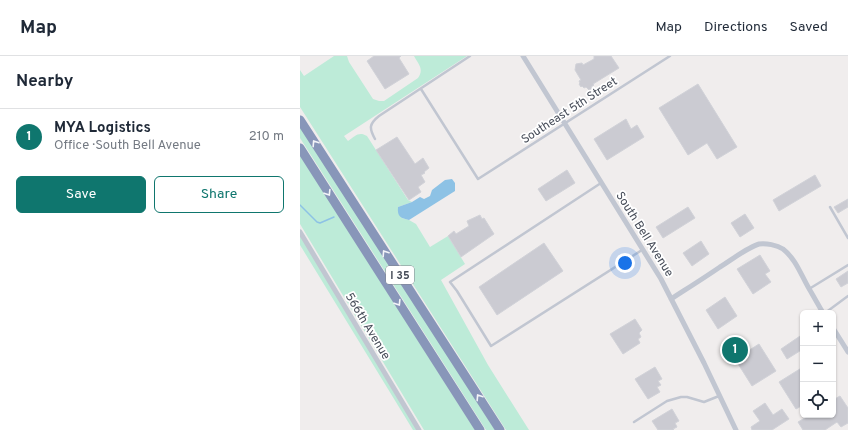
<!DOCTYPE html>
<html lang="en">
<head>
<meta charset="utf-8">
<style>
  :root { --surface:#fff; --page:#f6f6f7; --text:#1f2937; --muted:#747a83; --line:#e0e1e3; --accent:#0f766e }
  body { margin:0; font-family:Overpass,sans-serif; background:var(--page); color:var(--text) }
  .controls { position:absolute; right:12px; bottom:12px; display:grid; overflow:hidden; border-radius:6px; box-shadow:0 1px 3px #0004 }
  .controls button { width:36px; height:36px; display:grid; place-items:center; padding:0; border:0; border-bottom:1px solid var(--line); background:var(--surface); color:var(--text); font:20px sans-serif }
  .you { position:absolute; left:325px; top:207px; width:14px; height:14px; margin:-10px; border:3px solid #fff; border-radius:50%; background:#1a73e8; box-shadow:0 0 0 6px #1a73e833 }
  .badge { display:grid; place-items:center; width:26px; height:26px; border-radius:50%; background:var(--accent); color:#fff; font-size:13px; font-weight:700 }
  .pin { position:absolute; translate:-50% -50%; border:2px solid #fff; box-shadow:0 1px 4px #0006 }
  .list { margin:0; padding:0; list-style:none }
  h2 { display:flex; justify-content:space-between; align-items:center; height:52px; margin:0; padding:0 16px; font-size:17px }
  h2 small { font-size:13px; font-weight:400; color:var(--muted) }
  .list li { display:grid; grid-template-columns:26px 1fr auto; gap:12px; align-items:center; box-sizing:border-box; height:56px; padding:0 16px; border-top:1px solid var(--line) }
  .list b { display:block; font-size:15px; white-space:nowrap }
  .list p { margin:0; font-size:13px; white-space:nowrap; color:var(--muted) }
  .list em { font-size:13px; font-style:normal; color:var(--muted) }
  .actions { display:flex; gap:8px; padding:12px 16px }
  .actions a { flex:1; padding:9px 0; border:1px solid var(--accent); border-radius:6px; text-align:center; font-size:14px; color:var(--accent) }
  .actions .main { background:var(--accent); color:#fff }
  .icon { flex:none; width:22px; height:22px; fill:none; stroke:currentColor; stroke-width:2; stroke-linecap:round; stroke-linejoin:round }
  .map { position:relative; flex:none; width:548px; height:374px; overflow:hidden }
  header { display:flex; align-items:center; gap:24px; box-sizing:border-box; height:56px; padding:0 20px; background:var(--surface); border-bottom:1px solid var(--line) }
  header strong { font-size:19px }
  nav { display:flex; gap:22px; margin-inline-start:auto; font-size:14px }
  main { display:flex }
  aside { flex:1; background:var(--surface) }
  .map>svg:first-child { display:block }
  .green { fill:#bdebd8 }
  .water { fill:#8dc2e5 }
  .lines { fill:none; stroke-linecap:round; stroke-linejoin:round }
  .stream { stroke:#8dc2e5; stroke-width:1.5 }
  .building { fill:#cbcbd2; stroke:#d1d2d8 }
  .lane { stroke:#c1c6d1; stroke-width:2.5 }
  .street { stroke:#c1c6d1; stroke-width:5 }
  .highway { stroke:#8896b9; stroke-width:9 }
  .oneway { stroke:#f3f4f8 }
  .labels { text-anchor:middle; stroke-width:3.5; stroke-linejoin:round; paint-order:stroke }
  .shield { fill:#fff; stroke:#7e828b; stroke-width:1 }
  .shield-label { font-size:11px; font-weight:bold; fill:#474d59 }
  .street-label { font-size:12px; fill:#474d59; stroke:#fff }
</style>
</head>
<body>
<header>
<strong>Map</strong>
<nav><a>Map</a><a>Directions</a><a>Saved</a></nav>
</header>
<main>
<aside>
<h2>Nearby<small></small></h2>
<ul class="list">
<li><span class="badge">1</span><div><b>MYA Logistics</b><p>Office · South Bell Avenue</p></div><em>210 m</em></li>
</ul>
<div class="actions"><a class="main">Save</a><a>Share</a></div>
</aside>
<div class="map">
<svg width="548" height="374" viewBox="0 0 548 374">
  <rect width="100%" height="100%" fill="#f0eded"/>
  <path class="green" d="M34,0H47L49,6L73,43L79,45H84L118,22C124,13 119,9 114,0H167L44,80L48,85C55,80 59,75 67,80L108,144L112,146L98,151L102,162L109,164L116,168L130,191L148,180L165,208L141,224L188,309L229,374H206L0,51V14L4,20Z
    M0,67L195,374H186L0,82Z
    M0,99L175,374H124L0,168Z
    M0,179L118,374H113L0,189Z"/>
  <path class="water" d="M152,123L155,127V135L109,164C101,162 97,161 98,151L112,146L120,141L124,143L130,140L132,134L145,124Z"/>
  <g class="lines">
    <path class="stream" d="M0,149L17,166L20,167L34,161"/>
  </g>
  <path class="building" d="M74,0H101L99,2L109,18L85,33L67,5Z
    M294,0H311L319,12L293,28L294,29L291,31L292,34L290,35L286,31L284,32L282,30L281,31L279,28L280,27L279,25L281,24L275,14L276,8L282,7L283,9L294,3Z
    M398,28L437,91L417,103L407,87L388,99L359,52Z
    M326,63L331,73L337,69L344,81L307,104L294,83Z
    M97,81L115,108L123,102L129,112L124,116L125,117L121,119L125,126L118,131L121,136L109,144L76,94Z
    M267,114L275,127L246,145L238,133Z
    M515,119L521,130L479,155L473,144Z
    M548,143V151L538,157L534,151Z
    M388,151L395,162L363,182L356,171Z
    M445,158L454,172L440,181L431,167Z
    M180,159L182,163L184,162L194,178L161,201L148,180L154,175L156,178L169,170L167,165Z
    M401,185L409,198L392,210L383,197Z
    M244,187L263,215L197,259L179,231Z
    M460,199L470,215L465,218L471,226L453,238L437,213Z
    M548,215V227L541,231L536,223Z
    M425,241L437,260L418,273L406,254Z
    M335,263L342,274L339,277L341,281L338,283L340,287L323,298L310,278Z
    M503,278V293L487,303L481,293Z
    M459,288L476,315L452,330L435,303Z
    M355,311L362,323L358,325L361,329L357,331L360,336L348,343L335,323Z
    M503,311V349L496,353L479,326Z
    M540,340L548,352V367L541,371L537,366L525,374H503L498,366L510,359H533V344Z
    M465,347L473,359L482,353L489,363L472,374H452L451,371L460,365L453,355Z
    M372,353L379,365L375,367L377,371L373,373L374,374H358L352,365Z"/>
  <g class="lines">
    <path class="lane" d="M121,33L178,123L370,0
      M75,83C69,72 69,68 79,60L170,0
      M301,127L150,226L157,235L191,290L342,194
      M530,151L548,182
      M509,233L548,209
      M525,257L548,240
      M334,366L367,345L381,341H387L404,346L419,340"/>
    <path class="street" d="M223,0L361,223L404,307L436,374
      M0,176L119,374
      M371,243C388,232 404,222 420,211C430,205 448,191 459,188C466,187 477,189 483,193C497,204 502,222 511,236C515,243 519,250 523,257
      M533,272L548,296"/>
    <path class="highway" d="M0,64L200,374
      M0,92L180,374"/>
  </g>
  <defs><path id="oneway-chevron" d="M-2-3.5L2.5 0L-2 3.5" fill="none" stroke-width="1.6" stroke-linecap="round" stroke-linejoin="round"/></defs>
  <g class="oneway">
    <use href="#oneway-chevron" transform="translate(15 87) rotate(-123)"/>
    <use href="#oneway-chevron" transform="translate(28 137) rotate(58)"/>
    <use href="#oneway-chevron" transform="translate(85 197) rotate(-123)"/>
    <use href="#oneway-chevron" transform="translate(98 247) rotate(58)"/>
    <use href="#oneway-chevron" transform="translate(179 341) rotate(-123)"/>
  </g>
  <g class="labels">
    <rect class="shield" x="86" y="210" width="28" height="18" rx="3"/>
    <g class="shield-label">
      <text x="100" y="223">I 35</text>
    </g>
    <g class="street-label">
      <text transform="translate(269 54) rotate(-33)" y="4">Southeast 5th Street</text>
      <text transform="translate(345 178) rotate(58)" y="4">South Bell Avenue</text>
      <text transform="translate(68 270) rotate(59)" y="4">566th Avenue</text>
    </g>
  </g>
</svg>
<div class="controls">
<button>+</button>
<button>−</button>
<button><svg class="icon" aria-label="locate" viewBox="0 0 24 24"><circle cx="12" cy="12" r="6"/><path d="M12 2v4M12 18v4M2 12h4M18 12h4"/></svg></button>
</div>
<div class="you"></div>
<div class="pin badge" style="left:435px;top:294px">1</div>
</div>
</main>
</body>
</html>
